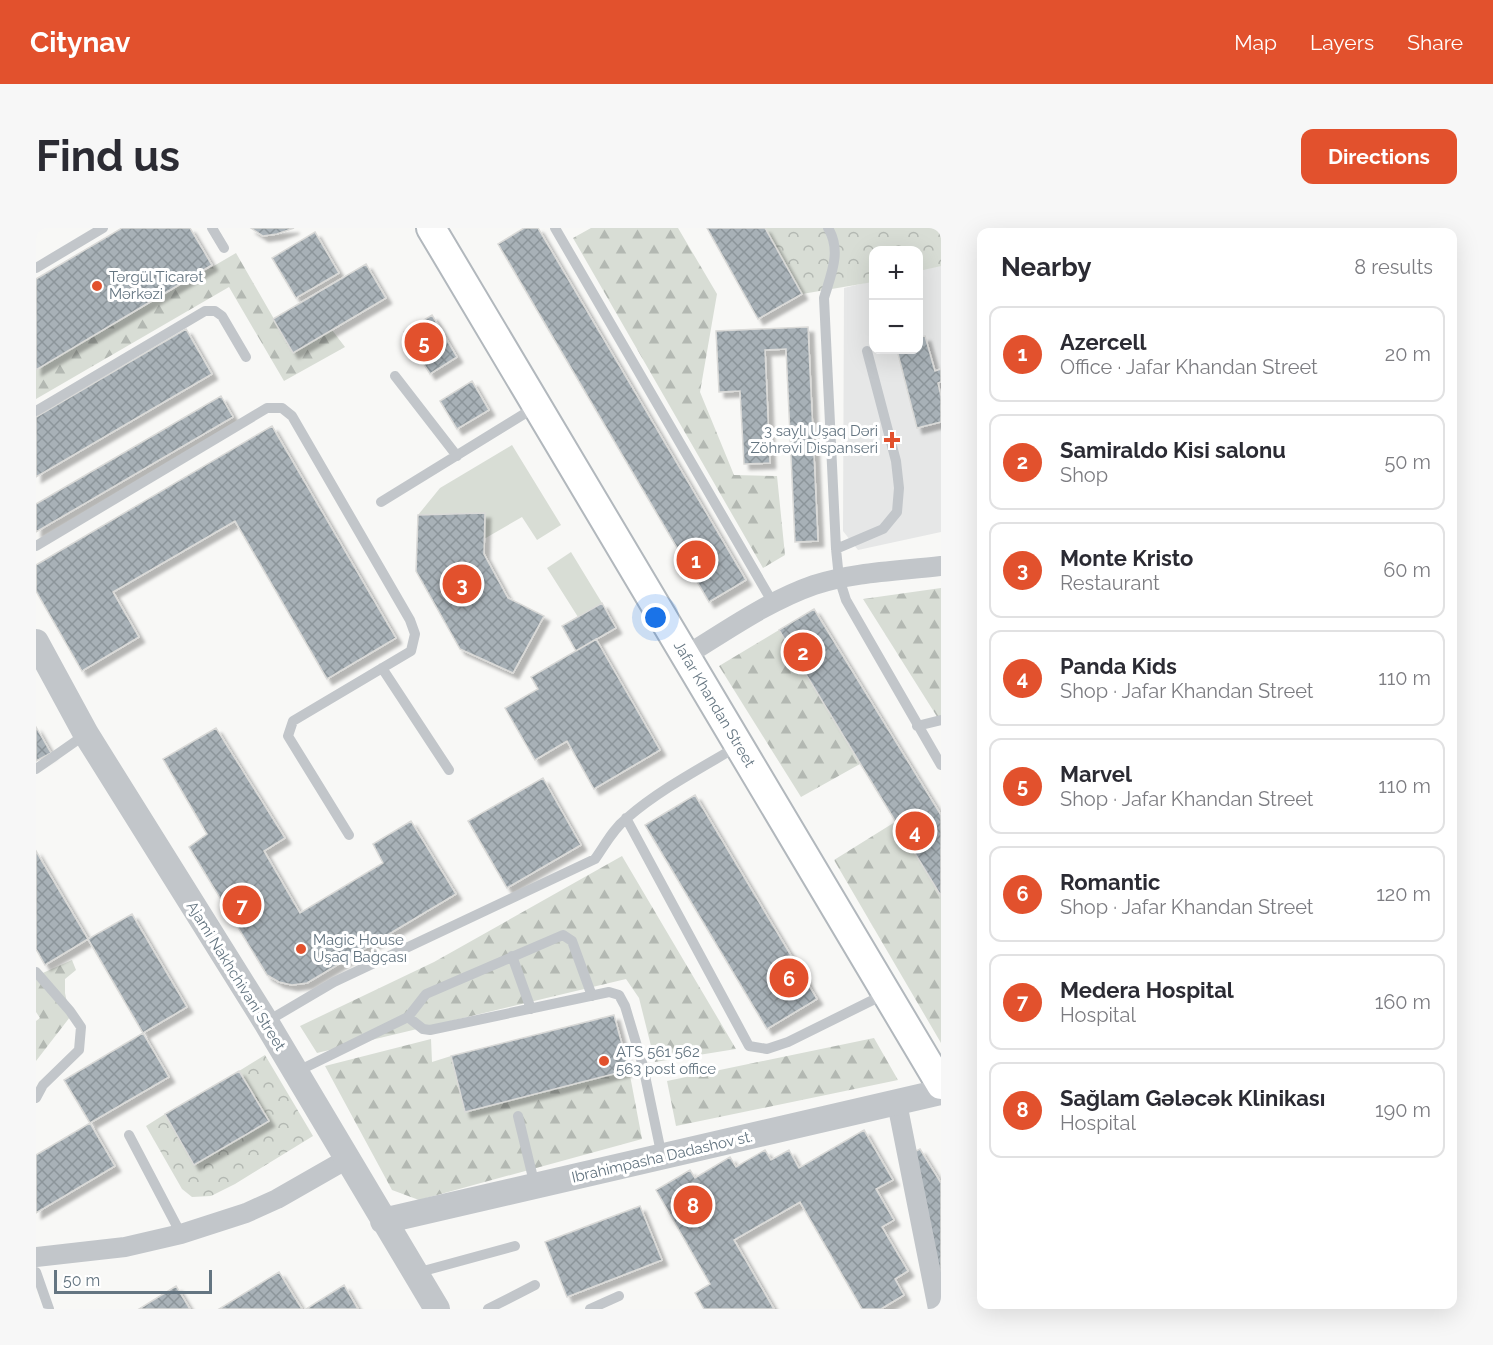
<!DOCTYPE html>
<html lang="en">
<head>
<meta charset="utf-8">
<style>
  :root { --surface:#fff; --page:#f7f7f7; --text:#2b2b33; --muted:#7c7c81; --line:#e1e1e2; --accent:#e2512d }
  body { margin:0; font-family:Raleway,sans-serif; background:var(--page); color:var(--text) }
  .controls { position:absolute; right:18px; top:18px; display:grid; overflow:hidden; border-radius:12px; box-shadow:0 6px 24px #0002 }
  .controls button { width:54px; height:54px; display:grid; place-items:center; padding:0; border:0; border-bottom:2px solid var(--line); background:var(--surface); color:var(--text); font:30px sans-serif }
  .scale { position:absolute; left:18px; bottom:15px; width:158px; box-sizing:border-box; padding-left:6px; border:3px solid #647581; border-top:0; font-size:16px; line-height:21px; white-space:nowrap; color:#647581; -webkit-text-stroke:4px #fff; paint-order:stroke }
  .you { position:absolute; left:620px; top:390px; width:21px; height:21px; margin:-15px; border:4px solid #fff; border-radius:50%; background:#1a73e8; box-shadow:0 0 0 9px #1a73e833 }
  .badge { display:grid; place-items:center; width:39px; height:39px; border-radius:50%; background:var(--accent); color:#fff; font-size:20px; font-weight:700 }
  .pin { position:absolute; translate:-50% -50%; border:3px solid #fff; box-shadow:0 2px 6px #0006 }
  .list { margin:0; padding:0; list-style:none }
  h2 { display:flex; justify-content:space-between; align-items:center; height:78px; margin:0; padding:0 24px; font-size:26px }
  h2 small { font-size:20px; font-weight:400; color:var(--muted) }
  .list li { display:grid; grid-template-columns:39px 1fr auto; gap:18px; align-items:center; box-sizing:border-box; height:96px; margin:0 12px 12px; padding:0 12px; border:2px solid var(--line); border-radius:12px }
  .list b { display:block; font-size:22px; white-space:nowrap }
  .list p { margin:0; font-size:20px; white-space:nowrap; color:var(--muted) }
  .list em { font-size:20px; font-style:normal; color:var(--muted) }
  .map { position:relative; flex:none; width:905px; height:1081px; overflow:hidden; border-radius:12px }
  header { display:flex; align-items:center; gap:36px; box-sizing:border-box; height:84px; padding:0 30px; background:var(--accent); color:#fff }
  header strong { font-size:28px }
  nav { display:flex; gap:33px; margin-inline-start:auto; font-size:21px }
  .intro { display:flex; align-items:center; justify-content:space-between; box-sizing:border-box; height:144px; padding:0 36px }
  h1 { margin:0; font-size:42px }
  .button { padding:15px 27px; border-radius:12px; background:var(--accent); color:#fff; font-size:21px; font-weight:700 }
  main { display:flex; gap:36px; padding:0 36px }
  aside { flex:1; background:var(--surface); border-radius:12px; box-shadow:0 6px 24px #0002 }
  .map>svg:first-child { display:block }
  .built { fill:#e6e7e7 }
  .green { fill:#d8ddd5 }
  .forest { fill:url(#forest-firs) }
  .park { fill:url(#park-crowns) }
  .building { fill:url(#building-cross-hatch); stroke:#dadad8; stroke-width:1.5; filter:url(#shadow) }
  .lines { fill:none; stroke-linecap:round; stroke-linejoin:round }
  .secondary-casing { stroke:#b2b8bd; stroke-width:32 }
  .service { stroke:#c2c6ca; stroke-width:10 }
  .minor { stroke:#c2c6ca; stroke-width:20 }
  .tertiary { stroke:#c2c6ca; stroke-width:26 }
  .secondary { stroke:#fff; stroke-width:28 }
  .poi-dot { fill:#e2512d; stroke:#fff; stroke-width:2 }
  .labels { text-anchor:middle; stroke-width:6; stroke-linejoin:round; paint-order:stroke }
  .poi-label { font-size:15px; fill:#647581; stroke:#fff; text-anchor:start }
  .street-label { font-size:15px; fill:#647581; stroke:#fff }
</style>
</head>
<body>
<header>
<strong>Citynav</strong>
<nav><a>Map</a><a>Layers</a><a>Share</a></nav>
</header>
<div class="intro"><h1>Find us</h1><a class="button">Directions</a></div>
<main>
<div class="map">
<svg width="905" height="1081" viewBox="0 0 905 1081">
  <defs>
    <pattern id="forest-firs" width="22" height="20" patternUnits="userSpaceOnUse" patternTransform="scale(1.5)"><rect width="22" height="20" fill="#d8ddd5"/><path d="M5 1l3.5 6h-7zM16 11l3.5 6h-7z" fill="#b3b8b2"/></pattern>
    <pattern id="park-crowns" width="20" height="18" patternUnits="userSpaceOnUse" patternTransform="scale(1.5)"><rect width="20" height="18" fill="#d8ddd5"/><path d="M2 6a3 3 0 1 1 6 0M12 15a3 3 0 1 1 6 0" fill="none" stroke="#b3b8b2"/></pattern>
    <pattern id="building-cross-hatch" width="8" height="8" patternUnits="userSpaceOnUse" patternTransform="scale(1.5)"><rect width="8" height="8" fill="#a8b1b7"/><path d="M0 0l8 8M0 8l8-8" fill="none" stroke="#8c959a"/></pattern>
    <filter id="shadow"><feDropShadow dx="5.5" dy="5.5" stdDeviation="1.5" flood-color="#0004"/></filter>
  </defs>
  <rect width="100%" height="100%" fill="#f8f8f6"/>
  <path class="built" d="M905,37V304L822,322L807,303L808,60L837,53L838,122H882L883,42Z"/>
  <path class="green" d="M476,217L525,297L501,312L486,289L448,311L449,285L382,287L404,260Z
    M535,324L566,375L542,389L511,340Z"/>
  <path class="forest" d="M555,0H642L681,66L664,164L698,247L741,248L749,327L727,340L537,10Z
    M200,25L257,124L296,102L309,119L248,153L193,59L0,171V142Z
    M905,360V495L827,371Z
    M743,402L824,536L765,569L683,438Z
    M859,594L905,668V815L798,632Z
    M586,628L700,821L619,834L603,770L590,751L281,825L264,798L398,734Z
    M36,732L40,742L29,751V765L34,789L0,833V793L4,790L0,784V748Z
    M838,810L862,852L640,898L631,853Z
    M395,811L396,834L415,828L429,884L593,842L606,911L383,972L356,962L289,838Z"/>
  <path class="park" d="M729,0H905V38L883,43L882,22H838L837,54L766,66Z
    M229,827L277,908L199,956L175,968L156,969L146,961L110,898L129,886L159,936L232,894L203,843Z"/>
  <path class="building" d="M86,0H154L176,37L0,142V51Z
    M215,0H258L241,6L227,8Z
    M488,0H502L710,352L673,374L462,16Z
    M671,0H729L766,66L722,91Z
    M279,4L303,45L260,70L236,30Z
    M330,36L350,70L257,125L237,91Z
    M396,87L421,129L394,146L368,104Z
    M772,99L782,313L759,314L750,121L729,122L734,235L708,236L704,163L683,164L680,103Z
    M150,101L176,146L0,249V189Z
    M889,108L899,143L905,141V154L902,155L905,168V194L881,200L861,122H882V110Z
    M436,153L453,182L421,201L404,173Z
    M185,168L197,189L0,304V276Z
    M236,198L360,410L291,451L199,293L77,364L103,409L46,443L0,363V337Z
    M449,285L448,326L472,370L508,388L477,445L424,421L380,343L382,287Z
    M566,375L580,400L540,423L526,398Z
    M778,381L905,587V668L743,402Z
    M560,411L624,522L558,561L531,513L499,532L469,480L502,461L495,449Z
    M0,499L15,525L0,533Z
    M180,500L249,610L228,623L264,685L347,635L337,616L375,593L420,666L271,755L256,757L243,754L231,747L153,619L171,606L127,531Z
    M507,550L545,617L471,660L432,593Z
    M659,567L781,771L731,801L609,597Z
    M0,623L52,711L9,737L0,721Z
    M96,686L151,779L107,805L52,711Z
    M578,787L593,842L429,884L415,828Z
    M107,805L133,849L54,895L28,852Z
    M203,843L233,893L158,937L129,886Z
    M54,895L79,938L0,985V927Z
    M828,902L857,952L840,961L858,992L846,999L872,1043L859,1051L868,1067L845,1081H826L764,974L698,1012L738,1081H668L659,1065L674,1056L620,962L654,942L659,950L694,929L700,939L729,922L735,932L753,922L763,940Z
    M884,921L905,955V1062L874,926Z
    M604,978L626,1032L531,1069L509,1014Z
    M243,1044L266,1081H183Z
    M308,1057L322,1081H270Z
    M140,1058L154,1081H103Z"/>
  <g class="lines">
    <defs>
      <g id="secondary">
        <path id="s1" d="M395,0L905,857"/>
      </g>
    </defs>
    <use href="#secondary" class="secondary-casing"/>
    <path class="service" d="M176,0L188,20
      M519,0L737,375
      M792,0C806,23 795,46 788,70L800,321L803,350L810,372L905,537
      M0,40L67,0
      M359,148L421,228
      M0,183L169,83H179L186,88L210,129
      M345,274L501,178
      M0,318L231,180H246L256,188L374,392L379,406L375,423L257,493L252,508L313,607
      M800,321L847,301L861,284L863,260L860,233L831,123
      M346,440L413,542
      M881,498L905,492
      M0,541L50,506
      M590,590L713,818L731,821L752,814L849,766
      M476,728L495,781
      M0,744L34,783L45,799L43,822L7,857L0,870
      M372,789L387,801L394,802L573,764L583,767L589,778L607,838L626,929
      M230,794L298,754L559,631C569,617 577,601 591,590C623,562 665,540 702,518
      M260,844L372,789L390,766L397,763L527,707L536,713L556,768
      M482,888L499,958
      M93,907L145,1006
      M0,1044L13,1081
      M380,1045L479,1018
      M452,1081L499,1057
      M554,1081L583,1068"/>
    <path class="minor" d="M649,428C690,403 732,373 778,357C818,344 863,343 905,338
      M861,875L902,1081
      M0,1029L89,1019L145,1006L210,985L241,971L311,931"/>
    <path class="tertiary" d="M0,414L50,506L230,794L401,1081
      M347,993L905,864"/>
    <use href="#secondary" class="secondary"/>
  </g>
  <g class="poi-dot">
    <circle cx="61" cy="58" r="6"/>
    <path d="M853 203h6v6h6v6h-6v6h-6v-6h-6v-6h6z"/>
    <circle cx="265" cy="721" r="6"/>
    <circle cx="568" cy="833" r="6"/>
  </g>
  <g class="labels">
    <g class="poi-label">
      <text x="73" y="54">Tərgül Ticarət<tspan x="73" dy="17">Mərkəzi</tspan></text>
      <text x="842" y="208" text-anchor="end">3 saylı Uşaq Dəri<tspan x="842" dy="17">Zöhrəvi Dispanseri</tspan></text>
      <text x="277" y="717">Magic House<tspan x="277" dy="17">Uşaq Bağçası</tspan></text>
      <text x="580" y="829">ATS 561 562<tspan x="580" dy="17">563 post office</tspan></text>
    </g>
    <g class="street-label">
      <text dy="5" stroke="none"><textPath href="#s1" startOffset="554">Jafar Khandan Street</textPath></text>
      <text transform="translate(200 748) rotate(58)" y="5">Ajami Nakhchivani Street</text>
      <text transform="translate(626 929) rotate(-13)" y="5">Ibrahimpasha Dadashov st.</text>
    </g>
  </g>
</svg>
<div class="controls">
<button>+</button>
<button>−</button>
</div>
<div class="scale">50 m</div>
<div class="you"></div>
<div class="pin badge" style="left:660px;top:332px">1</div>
<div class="pin badge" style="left:767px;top:424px">2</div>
<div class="pin badge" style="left:426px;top:356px">3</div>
<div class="pin badge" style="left:879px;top:603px">4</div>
<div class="pin badge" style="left:388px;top:114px">5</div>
<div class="pin badge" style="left:753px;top:750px">6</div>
<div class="pin badge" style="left:206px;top:677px">7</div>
<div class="pin badge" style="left:657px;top:977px">8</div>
</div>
<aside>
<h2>Nearby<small>8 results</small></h2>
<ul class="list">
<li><span class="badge">1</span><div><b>Azercell</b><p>Office · Jafar Khandan Street</p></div><em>20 m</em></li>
<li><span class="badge">2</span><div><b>Samiraldo Kisi salonu</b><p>Shop</p></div><em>50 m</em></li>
<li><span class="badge">3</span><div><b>Monte Kristo</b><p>Restaurant</p></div><em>60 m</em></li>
<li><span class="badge">4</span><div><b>Panda Kids</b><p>Shop · Jafar Khandan Street</p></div><em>110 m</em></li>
<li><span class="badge">5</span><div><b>Marvel</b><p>Shop · Jafar Khandan Street</p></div><em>110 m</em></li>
<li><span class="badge">6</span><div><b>Romantic</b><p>Shop · Jafar Khandan Street</p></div><em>120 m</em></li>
<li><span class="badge">7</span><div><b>Medera Hospital</b><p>Hospital</p></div><em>160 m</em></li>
<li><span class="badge">8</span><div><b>Sağlam Gələcək Klinikası</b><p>Hospital</p></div><em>190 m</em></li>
</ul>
</aside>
</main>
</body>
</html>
